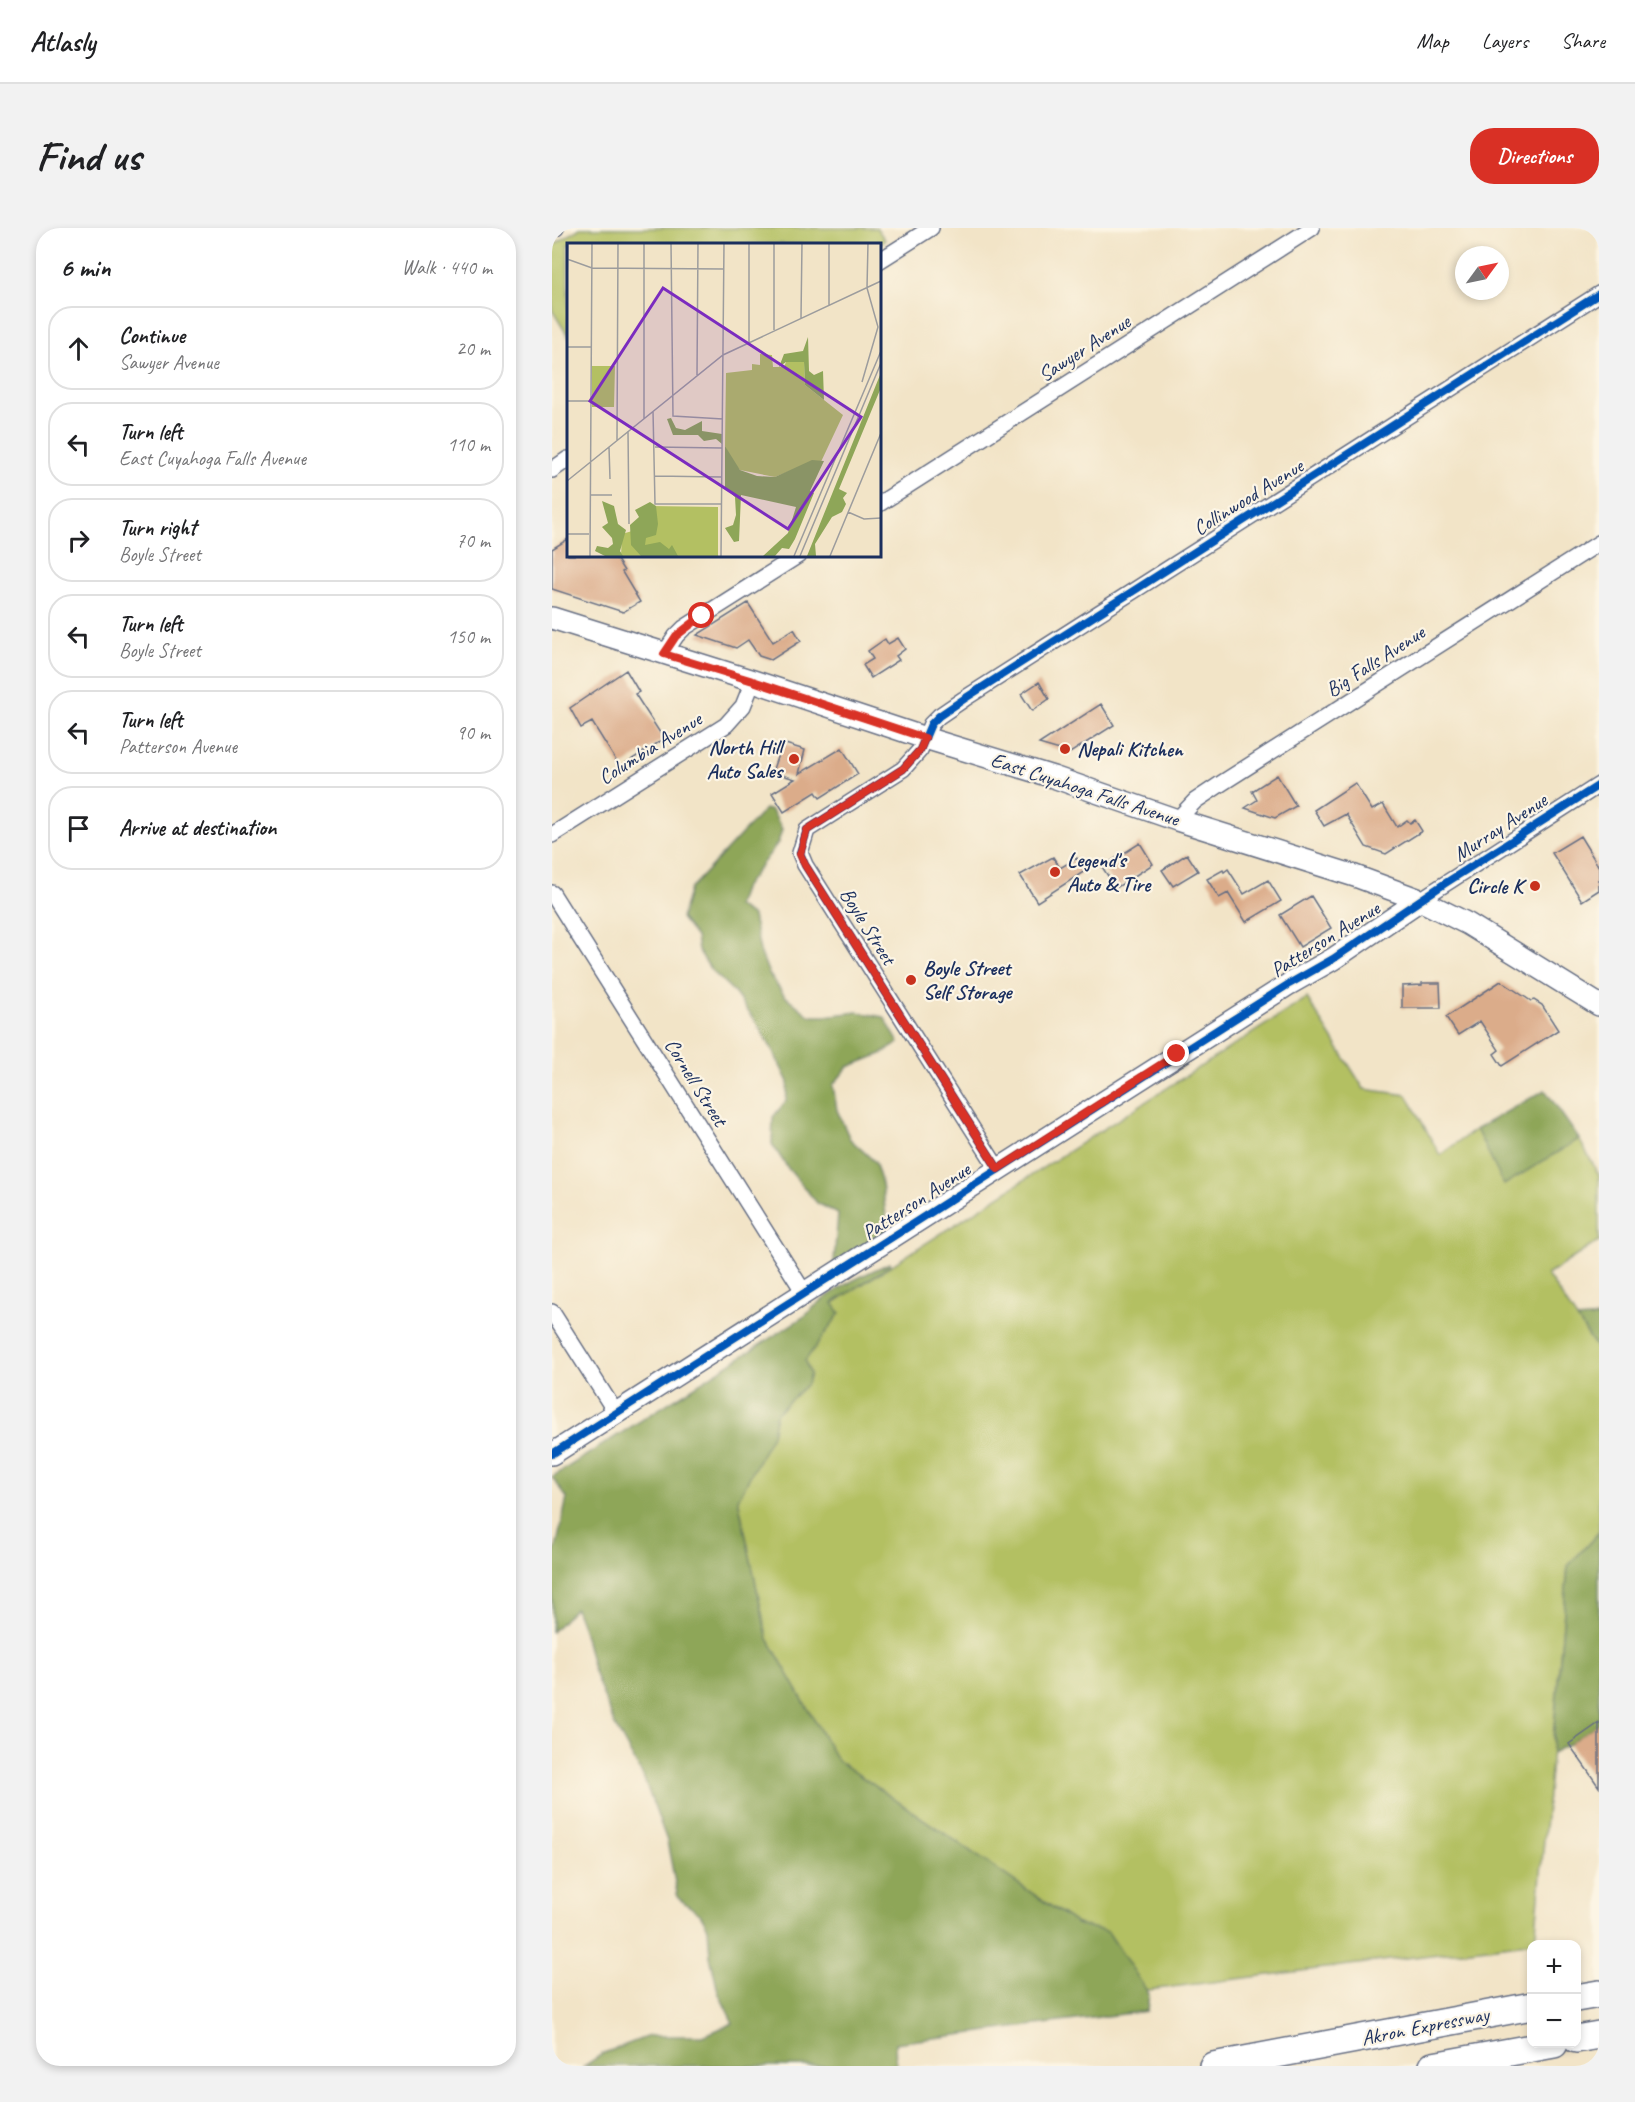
<!DOCTYPE html>
<html lang="en">
<head>
<meta charset="utf-8">
<style>
  :root { --surface:#fff; --page:#f2f2f2; --text:#202124; --muted:#757577; --line:#e0e0e0; --accent:#d93025 }
  body { margin:0; font-family:Caveat,sans-serif; background:var(--page); color:var(--text) }
  .controls { position:absolute; right:18px; bottom:18px; display:grid; overflow:hidden; border-radius:12px; box-shadow:0 3px 9px #0003 }
  .controls button { width:54px; height:54px; display:grid; place-items:center; padding:0; border:0; border-bottom:2px solid var(--line); background:var(--surface); color:var(--text); font:30px sans-serif }
  .compass { position:absolute; left:903px; top:18px; width:54px; height:54px; border-radius:50%; background:var(--surface); box-shadow:0 3px 9px #0003; rotate:57deg }
  .stop { position:absolute; width:18px; height:18px; margin:-14px; border:4px solid #d93025; border-radius:50%; background:#fff }
  .stop.end { background:#d93025; border-color:#fff; box-shadow:0 2px 6px #0008 }
  .list { margin:0; padding:0; list-style:none }
  h2 { display:flex; justify-content:space-between; align-items:center; height:78px; margin:0; padding:0 24px; font-size:26px }
  h2 small { font-size:20px; font-weight:400; color:var(--muted) }
  .list li { display:grid; grid-template-columns:39px 1fr auto; gap:18px; align-items:center; box-sizing:border-box; height:84px; margin:0 12px 12px; padding:0 12px; border:2px solid var(--line); border-radius:24px }
  .list b { display:block; font-size:22px; white-space:nowrap }
  .list p { margin:0; font-size:20px; white-space:nowrap; color:var(--muted) }
  .list em { font-size:20px; font-style:normal; color:var(--muted) }
  .icon { flex:none; width:33px; height:33px; fill:none; stroke:currentColor; stroke-width:2; stroke-linecap:round; stroke-linejoin:round }
  .map { position:relative; flex:none; width:1047px; height:1838px; overflow:hidden; border-radius:24px }
  header { display:flex; align-items:center; gap:36px; box-sizing:border-box; height:84px; padding:0 30px; background:var(--surface); border-bottom:2px solid var(--line) }
  header strong { font-size:28px }
  nav { display:flex; gap:33px; margin-inline-start:auto; font-size:21px }
  .intro { display:flex; align-items:center; justify-content:space-between; box-sizing:border-box; height:144px; padding:0 36px }
  h1 { margin:0; font-size:42px }
  .button { padding:15px 27px; border-radius:24px; background:var(--accent); color:#fff; font-size:21px; font-weight:700 }
  main { display:flex; gap:36px; padding:0 36px }
  aside { flex:1; background:var(--surface); border-radius:24px; box-shadow:0 3px 9px #0003 }
  .map>svg:first-child { display:block }
  .green { fill:#b3c062; stroke:#677860; stroke-width:1.5 }
  .forest { fill:#8ea658; stroke:#546a5b; stroke-width:1.5 }
  .building { fill:#dbac8a }
  .lines { fill:none; stroke-linecap:round; stroke-linejoin:round }
  .street-casing { stroke:#666e83; stroke-width:18 }
  .secondary-casing { stroke:#666e83; stroke-width:24 }
  .highway-casing { stroke:#666e83; stroke-width:30 }
  .street { stroke:#fff; stroke-width:15 }
  .secondary { stroke:#fff; stroke-width:21 }
  .highway { stroke:#fff; stroke-width:27 }
  .cycleway-casing { stroke:#fcf5e5; stroke-width:11 }
  .cycleway { stroke:#0057b8; stroke-width:8 }
  .route { stroke:#d93025; stroke-width:8 }
  .poi-dot { fill:#c8321e; stroke:#fcf5e5; stroke-width:2 }
  .labels { text-anchor:middle; stroke-width:4.5; stroke-linejoin:round; paint-order:stroke }
  .street-label { font-size:21px; fill:#1b2f5e; stroke:#fcf5e5 }
  .poi-label { font-size:21px; font-weight:bold; fill:#1b2f5e; stroke:#fcf5e5; text-anchor:start }
  .inset-road { fill:none; stroke:#9c9c9d; stroke-width:1.5 }
  .view { fill:#7b2cbf; fill-opacity:0.15; stroke:#7b2cbf; stroke-width:3 }
  .inset-edge { fill:none; stroke:#1b2f5e; stroke-width:3 }
</style>
</head>
<body>
<header>
<strong>Atlasly</strong>
<nav><a>Map</a><a>Layers</a><a>Share</a></nav>
</header>
<div class="intro"><h1>Find us</h1><a class="button">Directions</a></div>
<main>
<aside>
<h2>6 min<small>Walk · 440 m</small></h2>
<ul class="list">
<li><svg class="icon" aria-label="ahead" viewBox="0 0 24 24"><path d="M12 20V5M6 11l6-6 6 6"/></svg><div><b>Continue</b><p>Sawyer Avenue</p></div><em>20 m</em></li>
<li><svg class="icon" aria-label="left" viewBox="0 0 24 24"><path d="M17 20v-9H6M10 6l-5 5 5 5"/></svg><div><b>Turn left</b><p>East Cuyahoga Falls Avenue</p></div><em>110 m</em></li>
<li><svg class="icon" aria-label="right" viewBox="0 0 24 24"><path d="M7 20v-9h11M14 6l5 5-5 5"/></svg><div><b>Turn right</b><p>Boyle Street</p></div><em>70 m</em></li>
<li><svg class="icon" aria-label="left" viewBox="0 0 24 24"><path d="M17 20v-9H6M10 6l-5 5 5 5"/></svg><div><b>Turn left</b><p>Boyle Street</p></div><em>150 m</em></li>
<li><svg class="icon" aria-label="left" viewBox="0 0 24 24"><path d="M17 20v-9H6M10 6l-5 5 5 5"/></svg><div><b>Turn left</b><p>Patterson Avenue</p></div><em>90 m</em></li>
<li><svg class="icon" aria-label="arrive" viewBox="0 0 24 24"><path d="M6 21V4h12l-3 4 3 4H6"/></svg><div><b>Arrive at destination</b></div></li>
</ul>
</aside>
<div class="map">
<svg width="1047" height="1838" viewBox="0 0 1047 1838">
  <rect width="100%" height="100%" fill="#fcf5e5"/>
  <filter id="ink" filterUnits="userSpaceOnUse"><feTurbulence type="fractalNoise" baseFrequency=".0167" numOctaves="2"/><feDisplacementMap in="SourceGraphic" scale="12" xChannelSelector="R" yChannelSelector="G"/><feConvolveMatrix kernelMatrix="1 2 1 2 8 2 1 2 1" color-interpolation-filters="sRGB"/></filter>
  <filter id="wash" filterUnits="userSpaceOnUse"><feTurbulence type="fractalNoise" baseFrequency=".008" numOctaves="4" result="noise"/><feDisplacementMap in="SourceGraphic" scale="24" xChannelSelector="R" yChannelSelector="G"/><feGaussianBlur stdDeviation="1.35" result="paint"/><feColorMatrix in="noise" values="0 0 0 0 0 0 0 0 0 0 0 0 0 0 0 0 0 1.4 0 .05"/><feComposite in="paint" operator="in"/></filter>
  <g filter="url(#wash)">
    <rect width="100%" height="100%" fill="#f2e4c7"/>
    <path class="green" d="M28,0H325L333,12L327,16H16V108L0,82V18Z
      M755,770L812,861L855,867L888,927L924,901L952,956L1027,911L1047,947V1013L995,1047L1047,1123V1304L1016,1338L983,1714L548,1768L525,1696L285,1532L215,1409L186,1271L210,1176L281,1075Z"/>
    <path class="forest" d="M213,581L220,583L230,601L226,615L191,661L185,678L201,688L208,723L217,746L232,767L258,788H273L305,784L332,789L347,815L329,826L296,839L281,857L285,882L298,911L323,934L330,956L334,988L343,1002L281,1044L286,986L265,975L235,939L220,916L221,889L234,873L236,854L220,821L204,794L181,763L159,742L146,722L144,709L129,690L138,661Z
      M993,862L1027,911L952,957L924,901Z
      M338,1035L339,1037L281,1075L288,1085L253,1133L258,1146L255,1156L224,1186L220,1207L186,1271L215,1409L285,1532L525,1696L556,1704L597,1766L595,1783L343,1815L344,1838H32L52,1825L97,1808H151L181,1795L166,1764L158,1728L156,1700L148,1686L126,1670L115,1613L91,1548L63,1498L41,1441L31,1401L23,1380L0,1404V1327L4,1320L15,1270L0,1249L253,1088C276,1063 308,1048 338,1035Z
      M1047,1089V1123L1025,1091Z
      M1047,1304V1495L1017,1516L1000,1525L1016,1338Z"/>
    <g id="blocks">
      <path class="building" d="M16,311V327H62L72,343L70,344L88,374L71,384L0,361V321Z
        M196,375L221,414L242,401L249,413L219,432L207,428L196,412L184,420L145,407Z
        M346,410L353,421L344,428L347,432L319,450L311,437L321,431L316,423L333,411L336,416Z
        M74,442L87,464L83,466L112,511L68,539L40,494L29,500L18,480Z
        M487,454L497,471L480,483L469,466Z
        M549,476L562,497L518,525L487,516Z
        M230,515L253,522L247,546L290,520L306,546L268,570L264,564L232,584L220,565L243,551L220,544Z
        M725,547L744,578L723,590L693,580L705,572L700,563Z
        M803,555L820,582L831,576L845,599L855,592L858,595L863,592L870,603L834,626L814,619L794,586L772,598L762,582Z
        M1028,608L1047,639V662L1030,673L1000,625Z
        M588,615L601,636L564,660L550,639Z
        M635,626L646,643L621,658L610,642Z
        M501,629L508,640L525,630L533,643L485,674L468,647Z
        M676,641L692,666L716,652L729,673L694,694L676,665L667,670L655,651L671,642L672,644Z
        M759,668L779,700L748,719L728,687Z
        M949,753L979,773L982,772L990,777L1006,802L950,838L942,826L947,822L928,793L906,807L894,789Z
        M870,755H888L889,780H850V758L870,757Z
        M1047,1495V1559L1017,1516Z"/>
    </g>
  </g>
  <g filter="url(#ink)">
    <use href="#blocks" fill-opacity="0" stroke="#666e83" stroke-width="1.5"/>
    <g class="lines">
      <defs>
        <path id="street" d="M0,2L4,0
          M327,33L379,0
          M0,242L16,231
          M327,276L760,0
          M112,426L124,408L132,400L247,327
          M625,592L643,573L670,555L1047,315
          M0,607L174,497L191,478L201,453
          M0,665L253,1066
          M868,672L1047,557
          M446,941L253,637L248,625L255,602L351,541L368,522L379,496L387,488L412,471L1047,66
          M0,1084L64,1185"/>
        <path id="secondary" d="M0,390L201,453L373,510L501,549L625,592L803,648L868,672L916,696L1047,777
          M0,1226L737,756L781,731L868,672"/>
        <path id="highway" d="M1024,1770L1047,1766
          M1024,1811L1047,1807
          M661,1838L980,1778
          M881,1838L1002,1816"/>
      </defs>
      <use href="#street" class="street-casing"/>
      <use href="#secondary" class="secondary-casing"/>
      <use href="#highway" class="highway-casing"/>
      <use href="#street" class="street"/>
      <use href="#secondary" class="secondary"/>
      <use href="#highway" class="highway"/>
      <defs>
        <path id="cycleway" d="M446,941L253,637L248,625L255,602L351,541L368,522L379,496L387,488L412,471L1047,66
          M0,1226L737,756L781,731L892,656L1047,557"/>
      </defs>
      <use href="#cycleway" class="cycleway-casing"/>
      <use href="#cycleway" class="cycleway"/>
    </g>
  </g>
  <g class="lines" filter="url(#ink)">
    <path class="route" d="M150,388L124,408L112,426L201,453L373,510L368,522L351,541L255,602L248,626L253,637L446,941L625,826"/>
  </g>
  <g class="poi-dot">
    <circle cx="513" cy="521" r="6"/>
    <circle cx="242" cy="531" r="6"/>
    <circle cx="503" cy="644" r="6"/>
    <circle cx="983" cy="658" r="6"/>
    <circle cx="359" cy="752" r="6"/>
  </g>
  <g class="labels">
    <g class="street-label">
      <text transform="translate(532 120) rotate(-33)" y="7">Sawyer Avenue</text>
      <text transform="translate(696 269) rotate(-32)" y="7">Collinwood Avenue</text>
      <text transform="translate(823 433) rotate(-33)" y="7">Big Falls Avenue</text>
      <text transform="translate(98 520) rotate(-32)" y="7">Columbia Avenue</text>
      <text transform="translate(533 561) rotate(18)" y="7">East Cuyahoga Falls Avenue</text>
      <text transform="translate(948 599) rotate(-33)" y="7">Murray Avenue</text>
      <text transform="translate(316 698) rotate(58)" y="7">Boyle Street</text>
      <text transform="translate(773 711) rotate(-32)" y="7">Patterson Avenue</text>
      <text transform="translate(144 854) rotate(58)" y="7">Cornell Street</text>
      <text transform="translate(364 973) rotate(-33)" y="7">Patterson Avenue</text>
      <text transform="translate(873 1798) rotate(-11)" y="7">Akron Expressway</text>
    </g>
    <g class="poi-label">
      <text x="230" y="526" text-anchor="end">North Hill<tspan x="230" dy="24">Auto Sales</tspan></text>
      <text x="525" y="528">Nepali Kitchen</text>
      <text x="515" y="639">Legend's<tspan x="515" dy="24">Auto &amp; Tire</tspan></text>
      <text x="971" y="665" text-anchor="end">Circle K</text>
      <text x="371" y="747">Boyle Street<tspan x="371" dy="24">Self Storage</tspan></text>
    </g>
  </g>
  <g transform="translate(15 15)">
    <rect width="314" height="314" fill="#f2e4c7"/>
    <path d="M193,111L205,112L206,124H217L219,119H237L238,142L276,172L252,223L242,220L208,234L173,227L164,217L158,203L159,130L185,127V121L193,122ZM25,123H48L47,164H25ZM82,263L151,264V313H54L55,291L82,283Z" fill="#b3c062"/>
    <path d="M241,94L242,128L247,132L256,128L257,157L238,142L237,119H219L212,124L217,111L236,108ZM313,132V147L272,246L280,250L276,255L279,261L275,269L265,274L248,301L249,313H240ZM104,175L109,185L118,187L135,178V188L155,191V201L149,196L137,198L131,192H106L100,176ZM158,194V203L173,227L190,233L208,234L245,217L257,218L243,248L247,250L228,296L222,306L215,305L208,313H196L221,290L229,264L174,252L172,298L167,299L158,285L166,282L169,272L168,254L158,245ZM35,258L47,263L51,281L59,287L53,308L56,313H38L28,308L30,303L41,305L46,301L45,295L35,284L41,280ZM83,259L89,263L91,281L89,292L79,295L78,302L93,299L102,306L105,302L111,313H74L64,302L63,282L72,274L68,267Z" fill="#8ea658"/>
    <path class="inset-road" d="M104,0L106,173L156,176M0,16L25,25L157,26M0,40L1,0M300,45L301,0M262,62V0M234,75L235,0M207,87V0M182,99V0M0,104H24M130,132L131,0M295,139L311,84L300,45M0,158H23M86,168L88,261H155M77,176V0M61,188L62,281M50,197L51,0M42,204L43,236M88,204L155,205M88,233L155,234M0,238L156,112L314,38M23,252H45M281,269L297,276L314,275M0,291H22M23,313L25,0M154,313L157,0M227,313L314,108M233,313L314,120M263,313L314,190"/>
    <path class="view" d="M96,45L294,174L221,286L23,158Z"/>
    <rect width="314" height="314" class="inset-edge"/>
  </g>
</svg>
<div class="controls">
<button>+</button>
<button>−</button>
</div>
<svg class="compass" viewBox="-18 -18 36 36"><path d="M0-13l5 13h-10z" fill="#e53935"/><path d="M0 13l5-13h-10z" fill="#757577"/></svg>
<div class="stop" style="left:150px;top:388px"></div>
<div class="stop end" style="left:625px;top:826px"></div>
</div>
</main>
</body>
</html>
